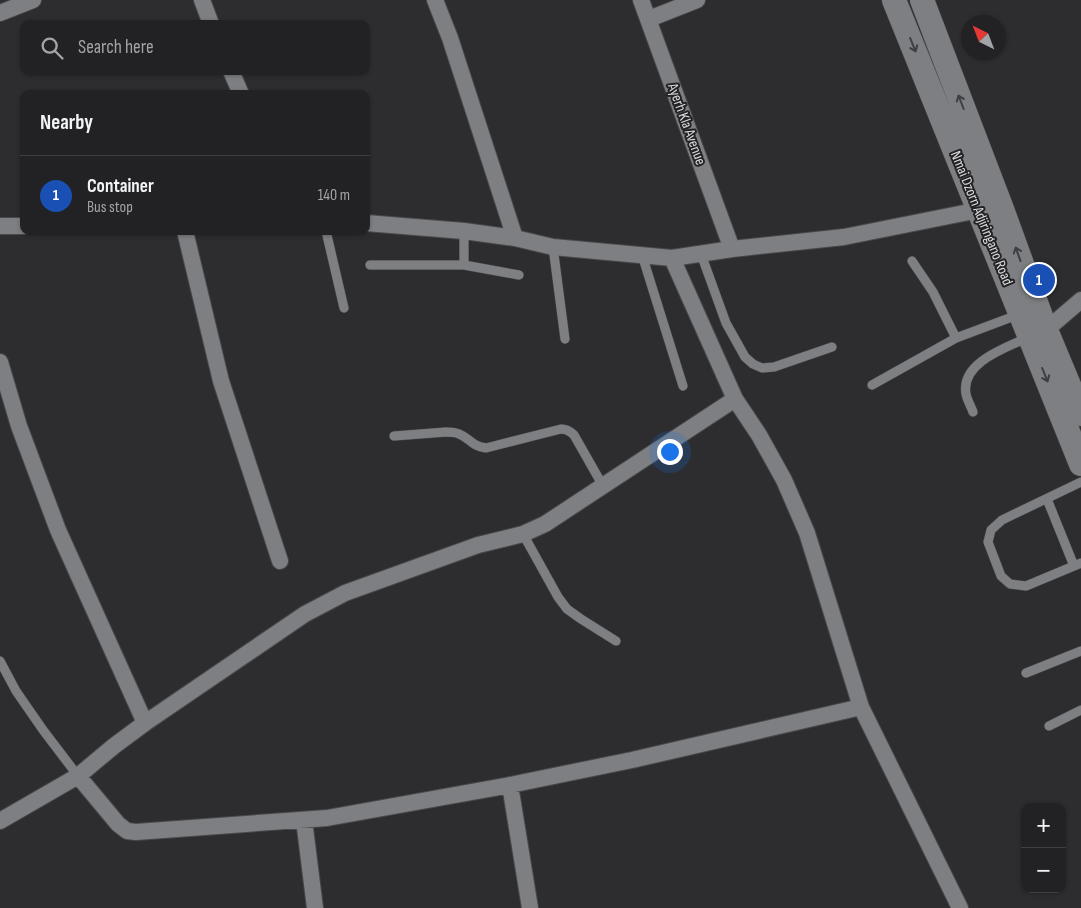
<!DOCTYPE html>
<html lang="en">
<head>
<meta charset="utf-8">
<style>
  :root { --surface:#222224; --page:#2a2a2c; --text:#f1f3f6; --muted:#a2a4a6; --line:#3f3f41; --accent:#37d4a6 }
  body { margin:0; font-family:"Sofia Sans Condensed",sans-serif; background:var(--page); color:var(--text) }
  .controls { position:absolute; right:15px; bottom:15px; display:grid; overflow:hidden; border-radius:10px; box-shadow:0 1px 4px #0004 }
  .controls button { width:45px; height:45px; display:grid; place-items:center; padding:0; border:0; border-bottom:1px solid var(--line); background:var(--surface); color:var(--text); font:25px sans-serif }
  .compass { position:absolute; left:961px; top:15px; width:45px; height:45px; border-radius:50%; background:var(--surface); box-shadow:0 1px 4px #0004; rotate:318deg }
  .you { position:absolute; left:669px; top:451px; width:18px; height:18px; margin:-12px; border:4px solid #fff; border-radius:50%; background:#1a73e8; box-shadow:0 0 0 8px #1a73e833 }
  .badge { display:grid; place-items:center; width:32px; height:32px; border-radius:50%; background:var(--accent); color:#fff; font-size:16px; font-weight:700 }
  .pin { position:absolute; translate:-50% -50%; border:2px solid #fff; box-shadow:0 1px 5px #0006 }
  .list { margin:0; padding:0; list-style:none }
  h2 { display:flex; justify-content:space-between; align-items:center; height:65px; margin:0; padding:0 20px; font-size:21px }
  h2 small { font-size:16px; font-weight:400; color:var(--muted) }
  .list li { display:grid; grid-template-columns:32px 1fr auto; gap:15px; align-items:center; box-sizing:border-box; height:80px; padding:0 20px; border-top:1px solid var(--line) }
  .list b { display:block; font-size:19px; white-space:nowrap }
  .list p { margin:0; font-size:16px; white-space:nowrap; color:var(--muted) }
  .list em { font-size:16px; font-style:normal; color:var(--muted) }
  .icon { flex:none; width:28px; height:28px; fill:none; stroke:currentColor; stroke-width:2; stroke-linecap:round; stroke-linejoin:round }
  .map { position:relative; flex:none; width:1081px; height:908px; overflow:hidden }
  .search { position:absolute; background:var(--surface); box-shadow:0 1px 4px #0004; left:20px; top:20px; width:350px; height:55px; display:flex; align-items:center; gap:12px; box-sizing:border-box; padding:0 18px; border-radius:10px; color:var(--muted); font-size:19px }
  .panel { position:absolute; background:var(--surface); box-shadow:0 1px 4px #0004; left:20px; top:90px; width:350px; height:145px; border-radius:10px }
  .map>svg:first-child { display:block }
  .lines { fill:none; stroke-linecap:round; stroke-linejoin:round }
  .service-casing { stroke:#49494b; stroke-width:10 }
  .minor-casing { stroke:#49494b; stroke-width:18 }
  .secondary-casing { stroke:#49494b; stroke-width:25 }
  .service { stroke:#7e7f82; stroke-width:9 }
  .minor { stroke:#7e7f82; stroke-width:16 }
  .secondary { stroke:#7e7f82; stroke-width:24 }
  .oneway { stroke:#3e3f42 }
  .labels { text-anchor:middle; stroke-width:4; stroke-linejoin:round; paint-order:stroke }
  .street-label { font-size:15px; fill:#dcdcdd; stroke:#232326 }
</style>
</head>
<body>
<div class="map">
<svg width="1081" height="908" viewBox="0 0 1081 908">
  <rect width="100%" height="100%" fill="#2d2d30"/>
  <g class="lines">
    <defs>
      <path id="service" d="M326,231L344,308
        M464,231V265
        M553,247L565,339
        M701,254L726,323L745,357L753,364L762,368L774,367L832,347
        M642,255L683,386
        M912,261L933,292L956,338
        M370,265H464L519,275
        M872,385L956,338L1020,314
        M973,412C971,406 967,400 966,394C960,362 1008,347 1029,337
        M394,436L446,432C450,432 455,432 459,434C470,438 471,446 486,448L561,429C567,429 570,431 574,435L603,486
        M1081,482L1002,520L991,530L988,542L1001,576L1010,584L1026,586L1081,563
        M1047,499L1074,566
        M523,534L558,597L567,609L581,619L616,641
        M0,661L16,691L43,730L78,776
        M1026,673L1081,651
        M1049,726L1081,710"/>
      <path id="minor" d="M202,0L211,24
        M435,0L450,38L515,238
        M641,0L732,249
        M0,13L33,0
        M649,19L697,0
        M231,71L241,94
        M366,223L464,231L515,238L553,247L672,258L732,249L844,237L979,210
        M0,226H24
        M185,231L221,381L280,561
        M672,258L735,399L759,435L784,480L807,533L861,707L960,908
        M1046,330L1081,300
        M0,362L19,426L58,530L145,723
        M78,776L118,824L127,831L136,832L327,818L510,785L632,760L861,707
        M510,785L530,908
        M304,820L315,908
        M0,821L78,776L114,746L145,723L305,614L345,593L478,545L523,534L545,524L735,399"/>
      <path id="secondary" d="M894,0L1081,464
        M922,0L1002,209L1046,330L1081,414"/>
    </defs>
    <use href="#service" class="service-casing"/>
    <use href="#minor" class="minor-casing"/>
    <use href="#secondary" class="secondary-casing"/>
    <use href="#service" class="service"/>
    <use href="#minor" class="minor"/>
    <use href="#secondary" class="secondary"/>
  </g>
  <defs><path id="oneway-shaft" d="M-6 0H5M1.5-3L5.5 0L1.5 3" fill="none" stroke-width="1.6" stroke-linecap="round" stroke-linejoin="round" transform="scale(1.25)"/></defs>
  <g class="oneway">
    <use href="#oneway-shaft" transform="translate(913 45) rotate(68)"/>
    <use href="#oneway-shaft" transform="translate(961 102) rotate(-111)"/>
    <use href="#oneway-shaft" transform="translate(1018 254) rotate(-110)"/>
    <use href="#oneway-shaft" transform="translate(1045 375) rotate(68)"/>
  </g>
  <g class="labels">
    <g class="street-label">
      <text transform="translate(687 124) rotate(70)" y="5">Ayerh Kla Avenue</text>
      <text transform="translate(982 218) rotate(68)" y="5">Nmai Dzorn Adjiringano Road</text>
    </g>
  </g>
</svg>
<div class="controls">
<button>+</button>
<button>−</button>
</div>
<svg class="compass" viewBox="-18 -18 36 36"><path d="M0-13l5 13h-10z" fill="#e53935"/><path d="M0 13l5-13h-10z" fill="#a2a4a6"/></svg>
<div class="you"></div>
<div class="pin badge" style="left:1039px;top:280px;background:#1a4fb4">1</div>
<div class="search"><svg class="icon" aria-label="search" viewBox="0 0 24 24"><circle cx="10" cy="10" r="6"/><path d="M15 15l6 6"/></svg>Search here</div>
<section class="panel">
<h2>Nearby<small></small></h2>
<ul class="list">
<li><span class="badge" style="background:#1a4fb4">1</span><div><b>Container</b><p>Bus stop</p></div><em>140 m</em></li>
</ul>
</section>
</div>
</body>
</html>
